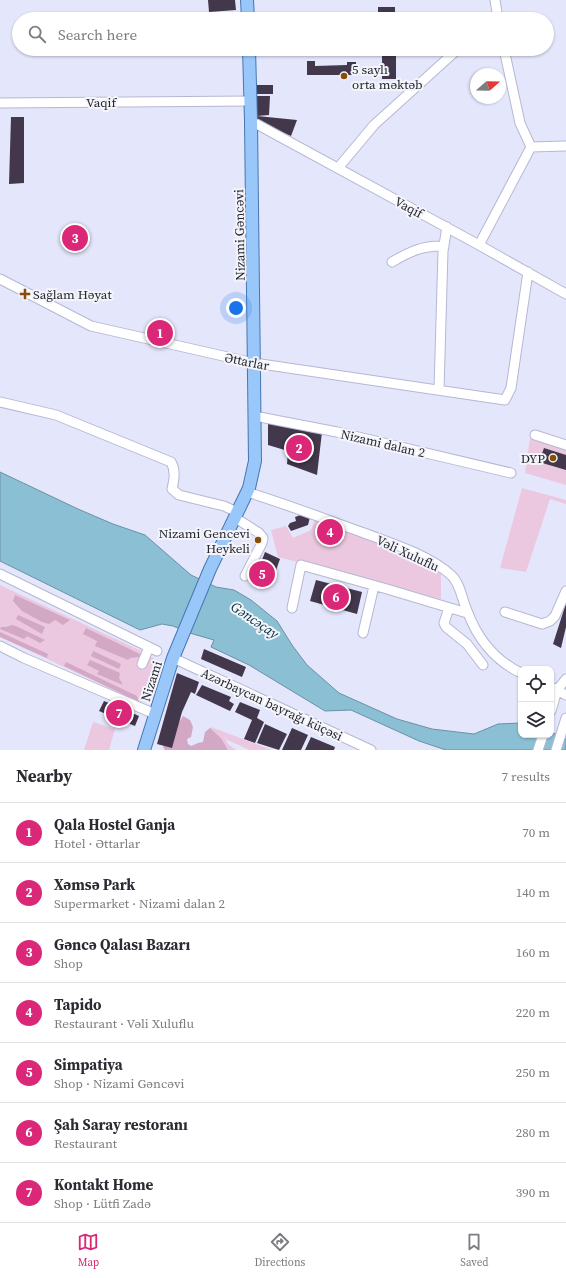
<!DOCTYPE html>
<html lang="en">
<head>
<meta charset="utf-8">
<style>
  :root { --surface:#fff; --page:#f7f7f7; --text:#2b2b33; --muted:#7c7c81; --line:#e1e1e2; --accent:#db2777 }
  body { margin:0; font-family:"Source Serif 4",serif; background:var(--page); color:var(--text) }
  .controls { position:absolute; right:12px; bottom:12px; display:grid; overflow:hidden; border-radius:8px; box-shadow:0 1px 3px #0004 }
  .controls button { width:36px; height:36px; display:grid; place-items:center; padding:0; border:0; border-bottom:1px solid var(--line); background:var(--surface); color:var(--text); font:20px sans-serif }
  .compass { position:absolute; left:470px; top:68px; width:36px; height:36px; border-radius:50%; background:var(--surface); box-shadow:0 1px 3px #0004; rotate:70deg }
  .you { position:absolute; left:236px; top:308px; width:14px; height:14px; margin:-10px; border:3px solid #fff; border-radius:50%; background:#1a73e8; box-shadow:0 0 0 6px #1a73e833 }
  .badge { display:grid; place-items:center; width:26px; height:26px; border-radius:50%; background:var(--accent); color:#fff; font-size:13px; font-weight:700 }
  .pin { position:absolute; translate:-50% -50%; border:2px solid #fff; box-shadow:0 1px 4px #0006 }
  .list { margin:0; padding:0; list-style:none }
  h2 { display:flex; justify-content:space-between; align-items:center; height:52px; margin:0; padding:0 16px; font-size:17px }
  h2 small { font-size:13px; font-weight:400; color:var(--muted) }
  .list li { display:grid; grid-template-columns:26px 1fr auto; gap:12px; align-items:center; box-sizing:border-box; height:60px; padding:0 16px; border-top:1px solid var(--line) }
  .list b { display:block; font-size:15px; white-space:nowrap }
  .list p { margin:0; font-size:13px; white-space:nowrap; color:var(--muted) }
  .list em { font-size:13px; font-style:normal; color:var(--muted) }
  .icon { flex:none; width:22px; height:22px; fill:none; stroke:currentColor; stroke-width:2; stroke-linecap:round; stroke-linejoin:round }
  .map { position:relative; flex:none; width:566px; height:750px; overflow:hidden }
  .search { position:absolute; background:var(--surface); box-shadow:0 1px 3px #0004; left:12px; right:12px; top:12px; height:44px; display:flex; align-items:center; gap:10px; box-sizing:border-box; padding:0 14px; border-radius:22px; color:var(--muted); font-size:15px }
  .sheet { height:472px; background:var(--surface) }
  nav { display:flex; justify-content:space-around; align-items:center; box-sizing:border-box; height:56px; border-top:1px solid var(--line); background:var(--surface); font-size:11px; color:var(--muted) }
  nav a { display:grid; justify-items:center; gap:2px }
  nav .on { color:var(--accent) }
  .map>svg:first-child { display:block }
  .green { fill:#ecc8e0 }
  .forest { fill:#d2a8c5 }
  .water { fill:#8bbfd4; stroke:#6c91a3 }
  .building { fill:#42374b }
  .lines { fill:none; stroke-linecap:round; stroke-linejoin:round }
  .minor-casing { stroke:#b5b8d2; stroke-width:11 }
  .major-casing { stroke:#4577b1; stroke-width:14 }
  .minor { stroke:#fff; stroke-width:9 }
  .major { stroke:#9ac7fa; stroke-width:12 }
  .poi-dot { fill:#884e05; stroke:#f4f5fa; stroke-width:1.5 }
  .labels { text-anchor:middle; stroke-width:4; stroke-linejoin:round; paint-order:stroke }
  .poi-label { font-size:13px; fill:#252630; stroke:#f4f5fa; text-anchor:start }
  .street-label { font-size:13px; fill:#252630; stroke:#f4f5fa }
  .water-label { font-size:14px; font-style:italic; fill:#013342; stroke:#f4f5fa }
</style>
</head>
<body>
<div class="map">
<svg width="566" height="750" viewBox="0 0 566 750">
  <rect width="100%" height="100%" fill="#e4e6fc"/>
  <path class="green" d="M530,438L566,450V485L525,473Z
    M522,488L566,500V504L550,499L526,572L500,568Z
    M315,518L435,565L441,573V599L278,557L271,530L286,526L293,538L311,530Z
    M0,585L148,654L159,663L146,698L142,702H139L0,637Z
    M93,722L115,729L109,750H84Z
    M211,727L272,750H250L227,740L224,736L228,744L236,750H228L221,738L210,728Z"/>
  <path class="forest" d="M15,595L70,620L63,625L55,620L49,624L42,622L22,611L13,601Z
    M18,615L45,627L42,634L16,619Z
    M12,625L16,626L45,640L40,643L27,636L24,639L0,629L1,627H6Z
    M86,628L140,654L139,657L130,658L128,660L95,646L97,641L83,634Z
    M0,632L48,654L47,658L0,637Z
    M93,651L121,664L119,669L91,656Z
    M90,660L120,673L119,678L123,685L97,674L99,671L87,665Z
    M66,662L137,696L139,702L64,666Z
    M183,716L190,720L193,727L191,737L187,739L188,744L191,746L198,743L203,742L205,732L210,728L221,738L228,750H165L163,747Z"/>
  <path class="water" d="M0,472L78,509L113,524L145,535L191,575L216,587L234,590L251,600L277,621L292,645L307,665L339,693L397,719L432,729L474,734L498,724L521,723V735H551V732L566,739V750H446L419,741L351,710L325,711L249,665L211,647L214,640L193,634L173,626L162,624L140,630L0,561Z"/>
  <path class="building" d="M208,0H235L236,10L209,12Z
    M378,7H395V19H378Z
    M357,12V19H293V13Z
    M382,49H396V79H382Z
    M307,61H315V66L347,65V62H356V75H307Z
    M257,85H273V94H257Z
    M257,96H270L269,115L257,116Z
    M257,116L297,120L291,136L256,121Z
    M11,117H24V183L9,184Z
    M268,421L322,432L317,475L287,464L288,451L268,445Z
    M544,448L566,455V470L539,462Z
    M306,513L310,517L308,525L291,531L288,526L290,523L296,521L295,517Z
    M323,523L343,529L338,542L318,534Z
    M265,552L280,559L275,573L272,572L268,582L252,576L255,566L259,568Z
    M316,580L362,592L357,614L310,601Z
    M566,603V627L561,648L553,644Z
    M204,649L246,667L242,677L201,659Z
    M177,673L199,682L195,694L191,692L182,712L172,748L157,744Z
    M202,685L231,697L229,701L234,704L230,711L196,695Z
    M104,701L139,716L135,726L99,711Z
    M240,702L260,710L257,718L264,722L255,743L244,739L252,720L235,712Z
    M265,724L287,734L279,750L257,743Z
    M292,728L308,735L301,750H282Z
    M311,737L335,747L334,750H305Z"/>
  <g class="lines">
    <defs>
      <path id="minor" d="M495,0L498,19
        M504,49L520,123L531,147
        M0,103L251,101
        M251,121L479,245L566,294
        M531,147L566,146
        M338,168L374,125L458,49
        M479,245L531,147
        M392,262C409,252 423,245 444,246
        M0,279L91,326L254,363L505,400L511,388L528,272
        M439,390L443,251L447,227
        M0,402L56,415L171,462C176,471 174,480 172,489L179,495L224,506L237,512
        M254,416L337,432L511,473
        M535,435L566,445
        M247,492C286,504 325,519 364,533C391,543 429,555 451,575C461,584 462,601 468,613C478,639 496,661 521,673
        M234,517L259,533L263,538L262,543L245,576
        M0,574L157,651
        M292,608L301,565L387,589L467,613
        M449,608L444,623L446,627L467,644L483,665
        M505,612L542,624L550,621L555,616L566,591
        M363,633L374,586
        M0,646L24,658L155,714
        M173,658L371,750
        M142,664L149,647
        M551,687L566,695
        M551,711L557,690L566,679
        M538,750L543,735
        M556,750L566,718"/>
      <path id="major" d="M247,0L248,19
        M144,750L173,658L210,569L249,488L255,461L251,121L249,49"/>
    </defs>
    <use href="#minor" class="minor-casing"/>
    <use href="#major" class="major-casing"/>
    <use href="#minor" class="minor"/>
    <use href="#major" class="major"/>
  </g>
  <g class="poi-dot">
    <circle cx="344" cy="76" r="4"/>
    <path d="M23 288h4v4h4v4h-4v4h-4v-4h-4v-4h4z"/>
    <circle cx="553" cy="458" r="4"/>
    <circle cx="258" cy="540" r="4"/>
  </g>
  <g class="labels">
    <g class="poi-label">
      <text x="352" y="74">5 saylı<tspan x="352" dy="15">orta məktəb</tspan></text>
      <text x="33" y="299">Sağlam Həyat</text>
      <text x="545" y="463" text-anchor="end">DYP</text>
      <text x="250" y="538" text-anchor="end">Nizami Gencevi<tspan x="250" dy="15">Heykeli</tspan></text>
    </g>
    <g class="street-label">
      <text x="101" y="107">Vaqif</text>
      <text transform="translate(409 207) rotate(28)" y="5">Vaqif</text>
      <text transform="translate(239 235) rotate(-91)" y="5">Nizami Gəncəvi</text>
      <text transform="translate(247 361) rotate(11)" y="5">Əttarlar</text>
      <text transform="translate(383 443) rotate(13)" y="5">Nizami dalan 2</text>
      <text transform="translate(408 553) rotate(25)" y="5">Vəli Xuluflu</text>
      <text transform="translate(151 681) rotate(-72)" y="5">Nizami</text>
      <text transform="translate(272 704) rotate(25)" y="5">Azərbaycan bayrağı küçəsi</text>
    </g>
    <g class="water-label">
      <text transform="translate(255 620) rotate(34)" y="5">Gəncəçay</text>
    </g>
  </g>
</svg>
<div class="controls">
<button><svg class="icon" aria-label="locate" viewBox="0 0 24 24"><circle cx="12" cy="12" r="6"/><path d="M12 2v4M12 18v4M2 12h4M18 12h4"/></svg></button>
<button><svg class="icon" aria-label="layers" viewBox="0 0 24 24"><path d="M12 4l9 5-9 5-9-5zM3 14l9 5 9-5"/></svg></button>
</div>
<svg class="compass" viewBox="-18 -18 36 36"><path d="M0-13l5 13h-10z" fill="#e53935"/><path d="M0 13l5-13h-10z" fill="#7c7c81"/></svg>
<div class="you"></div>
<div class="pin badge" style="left:160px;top:333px">1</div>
<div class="pin badge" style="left:299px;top:448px">2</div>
<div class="pin badge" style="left:75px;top:238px">3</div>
<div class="pin badge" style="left:330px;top:532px">4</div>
<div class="pin badge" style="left:262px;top:574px">5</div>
<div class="pin badge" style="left:336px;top:597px">6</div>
<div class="pin badge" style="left:119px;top:713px">7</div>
<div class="search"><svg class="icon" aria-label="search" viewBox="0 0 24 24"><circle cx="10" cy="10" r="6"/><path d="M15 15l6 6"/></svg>Search here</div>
</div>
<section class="sheet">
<h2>Nearby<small>7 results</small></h2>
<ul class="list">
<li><span class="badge">1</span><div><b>Qala Hostel Ganja</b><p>Hotel · Əttarlar</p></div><em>70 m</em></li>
<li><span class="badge">2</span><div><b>Xəmsə Park</b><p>Supermarket · Nizami dalan 2</p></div><em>140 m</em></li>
<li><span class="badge">3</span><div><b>Gəncə Qalası Bazarı</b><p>Shop</p></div><em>160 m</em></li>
<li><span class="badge">4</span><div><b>Tapido</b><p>Restaurant · Vəli Xuluflu</p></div><em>220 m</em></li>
<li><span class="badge">5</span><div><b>Simpatiya</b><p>Shop · Nizami Gəncəvi</p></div><em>250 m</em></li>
<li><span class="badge">6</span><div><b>Şah Saray restoranı</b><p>Restaurant</p></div><em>280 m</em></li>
<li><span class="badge">7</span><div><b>Kontakt Home</b><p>Shop · Lütfi Zadə</p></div><em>390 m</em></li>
</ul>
</section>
<nav>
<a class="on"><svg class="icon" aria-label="map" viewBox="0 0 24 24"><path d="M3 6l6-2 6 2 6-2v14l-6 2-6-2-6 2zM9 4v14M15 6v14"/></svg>Map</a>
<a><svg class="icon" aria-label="directions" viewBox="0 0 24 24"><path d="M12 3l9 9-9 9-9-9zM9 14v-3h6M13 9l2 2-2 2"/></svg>Directions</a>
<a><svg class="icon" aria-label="saved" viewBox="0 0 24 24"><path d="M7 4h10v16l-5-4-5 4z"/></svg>Saved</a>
</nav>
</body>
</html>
